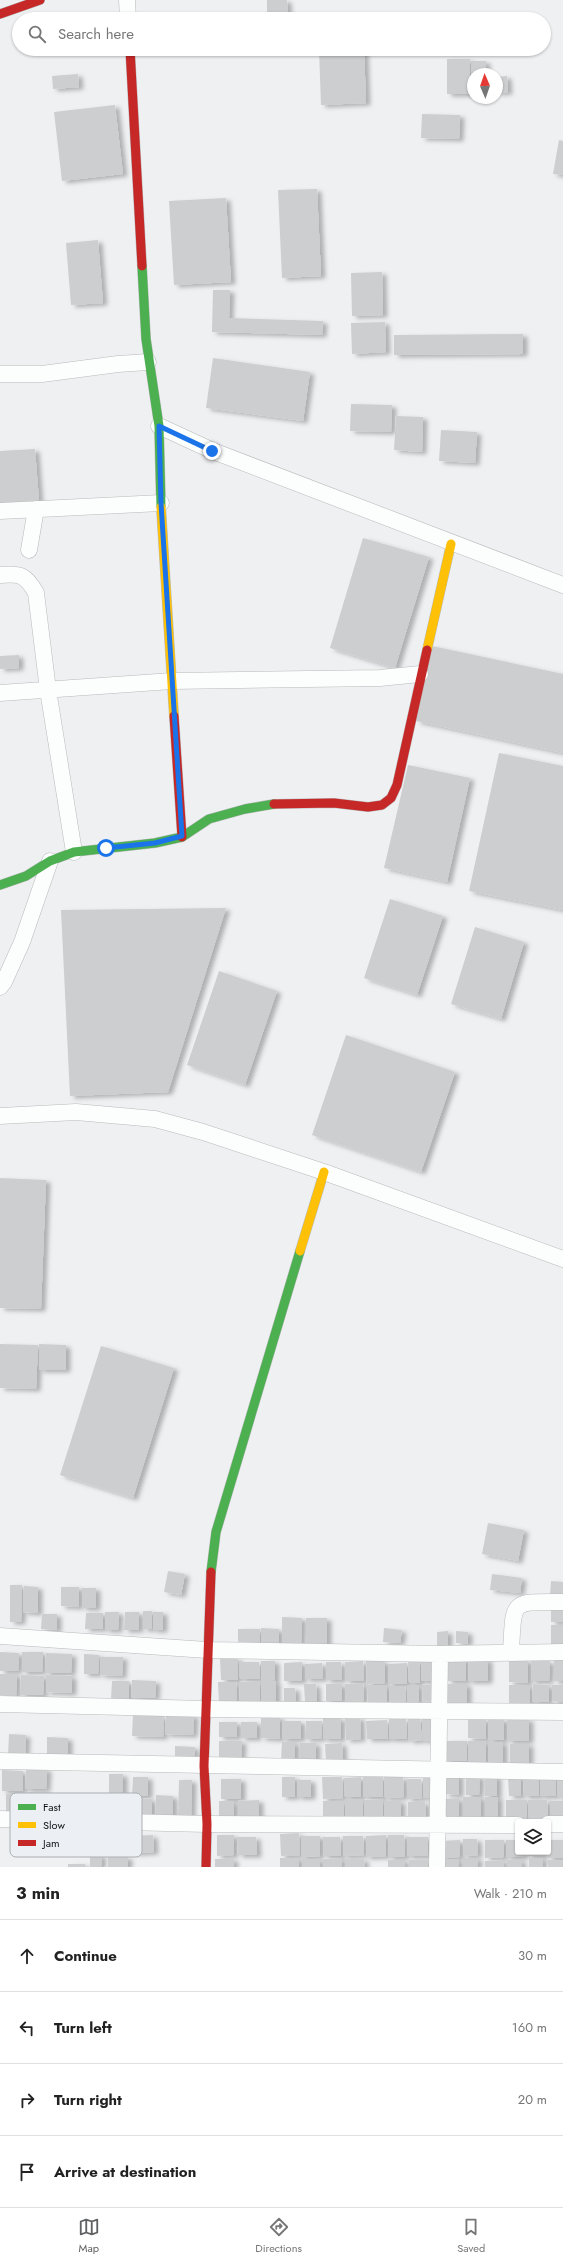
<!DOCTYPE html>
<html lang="en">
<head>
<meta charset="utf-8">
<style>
  :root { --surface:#fff; --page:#f6f6f6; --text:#222; --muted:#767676; --line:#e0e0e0; --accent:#5f6062 }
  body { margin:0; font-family:Jost,sans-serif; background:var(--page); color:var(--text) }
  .controls { position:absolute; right:12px; bottom:12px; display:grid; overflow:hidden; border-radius:4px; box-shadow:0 1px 3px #0004 }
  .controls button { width:36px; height:36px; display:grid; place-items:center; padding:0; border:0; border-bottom:1px solid var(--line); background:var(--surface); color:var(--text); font:20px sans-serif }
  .compass { position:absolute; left:467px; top:68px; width:36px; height:36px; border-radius:50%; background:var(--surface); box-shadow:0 1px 3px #0004; rotate:358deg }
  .stop { position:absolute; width:12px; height:12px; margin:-9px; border:3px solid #1a73e8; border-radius:50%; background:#fff }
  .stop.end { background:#1a73e8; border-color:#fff; box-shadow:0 1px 4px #0008 }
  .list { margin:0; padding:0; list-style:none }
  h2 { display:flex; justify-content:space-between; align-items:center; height:52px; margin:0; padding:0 16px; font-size:17px }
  h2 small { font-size:13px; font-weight:400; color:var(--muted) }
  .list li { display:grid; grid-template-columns:26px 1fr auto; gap:12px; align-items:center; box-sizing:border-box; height:72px; padding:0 16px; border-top:1px solid var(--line) }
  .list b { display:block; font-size:15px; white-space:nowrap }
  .list em { font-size:13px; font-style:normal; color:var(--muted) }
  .icon { flex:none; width:22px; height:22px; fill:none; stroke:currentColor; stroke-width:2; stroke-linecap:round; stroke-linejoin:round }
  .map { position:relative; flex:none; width:563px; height:1867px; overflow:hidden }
  .search { position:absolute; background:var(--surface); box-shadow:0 1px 3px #0004; left:12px; right:12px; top:12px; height:44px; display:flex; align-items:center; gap:10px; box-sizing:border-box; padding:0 14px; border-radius:22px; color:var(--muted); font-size:15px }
  .sheet { height:340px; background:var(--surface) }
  nav { display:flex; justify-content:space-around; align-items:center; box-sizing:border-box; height:56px; border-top:1px solid var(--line); background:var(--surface); font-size:11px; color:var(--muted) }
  nav a { display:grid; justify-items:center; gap:2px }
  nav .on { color:var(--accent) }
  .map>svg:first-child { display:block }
  .building { fill:#cdced0; filter:url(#shadow) }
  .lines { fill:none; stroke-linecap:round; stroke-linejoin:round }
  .street-casing { stroke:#b8babb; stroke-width:17 }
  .fast-casing { stroke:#b8babb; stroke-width:10 }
  .slow-casing { stroke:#b8babb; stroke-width:10 }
  .jam-casing { stroke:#b8babb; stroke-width:10 }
  .street { stroke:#fcfdfd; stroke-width:16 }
  .fast { stroke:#4caf50; stroke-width:9 }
  .slow { stroke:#ffc107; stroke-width:9 }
  .jam { stroke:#c62828; stroke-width:9 }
  .route { stroke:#1a73e8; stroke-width:5 }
  .key { fill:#ecf0f4; stroke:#abaeb1; stroke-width:1 }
  .key-label { font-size:11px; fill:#121314 }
</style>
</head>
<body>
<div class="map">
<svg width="563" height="1867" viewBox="0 0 563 1867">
  <defs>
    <filter id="shadow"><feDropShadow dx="4.5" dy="2.5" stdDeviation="2" flood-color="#0004"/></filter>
  </defs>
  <rect width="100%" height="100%" fill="#eef0f2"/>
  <path class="building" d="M267,0H287L288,19H267Z
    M319,49H364L366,103L321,105Z
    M447,59H470V94H447Z
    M471,61H486V74H473V93Z
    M78,74L79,87L53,89L52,76Z
    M507,76L508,92L497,93V77Z
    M115,105L123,174L62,181L54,112Z
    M422,114L460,115L459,139L421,138Z
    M559,140L563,141V175L553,174Z
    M317,189L321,276L282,278L278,190Z
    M226,198L231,282L174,285L169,201Z
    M98,240L103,303L71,305L66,243Z
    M382,272L383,315L352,316L351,273Z
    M213,290H230L229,318L323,321L322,335L212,332Z
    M385,322L386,352L352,354L351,323Z
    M523,334V354L394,355V335Z
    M213,358L310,372L303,421L206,408Z
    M351,404L392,405L391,432L350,431Z
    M396,416L423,417L422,452L394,450Z
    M441,430L477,432L475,463L439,461Z
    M35,449L39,501L0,504V451Z
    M363,538L429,557L395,668L330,648Z
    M432,646L563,674V753L416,721Z
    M19,655V668L0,669V656Z
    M499,753L563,766V910L469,891Z
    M408,765L470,778L447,882L384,868Z
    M390,899L443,916L417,995L364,978Z
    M226,908L168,1092L70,1096L61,910Z
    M475,927L524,942L501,1019L451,1004Z
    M219,971L277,991L245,1085L187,1065Z
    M346,1035L455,1072L421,1172L312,1135Z
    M0,1178L46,1180L41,1309L0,1308Z
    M0,1344L38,1345L36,1389L0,1388Z
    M39,1344L66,1345V1370H39Z
    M101,1346L174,1368L133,1498L60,1475Z
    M488,1523L524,1530L518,1561L482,1554Z
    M168,1571L185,1574L181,1595L164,1592Z
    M492,1574L522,1578L520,1593L490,1590Z
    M551,1581L563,1582V1597L550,1596Z
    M10,1585H22L21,1622H10Z
    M24,1586L38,1587V1613L23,1612Z
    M61,1587H79V1607L61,1606Z
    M82,1588H96V1608H82Z
    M551,1608H563V1622H551Z
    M143,1611H152V1629H143Z
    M105,1612H119L118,1630H105Z
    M125,1612H139V1630H124Z
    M153,1612H163V1630H153Z
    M86,1613H103V1629H85Z
    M42,1614H57V1630L41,1629Z
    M282,1617L302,1618L301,1645L282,1644Z
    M306,1618H327V1647H306Z
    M551,1625H563V1644H551Z
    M261,1628L279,1629V1646L261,1645Z
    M384,1628L402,1630L400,1643L383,1642Z
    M238,1629H260V1644H238Z
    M448,1631V1646L437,1647V1632Z
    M456,1631L468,1632V1644L456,1643Z
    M0,1652L19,1653L18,1671H0Z
    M22,1652H43L42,1672H22Z
    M46,1653L72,1654L71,1673H45Z
    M84,1654L99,1655L98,1674H84Z
    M100,1657H123L122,1676L100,1675Z
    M447,1657L466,1658V1681H447Z
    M238,1658V1680H221L220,1659Z
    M469,1659H488V1681H468Z
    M408,1660H420V1683H409Z
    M509,1660H528V1683L509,1682Z
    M554,1660H563V1681H554Z
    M261,1661H275V1680L261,1681Z
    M363,1661L364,1681H345V1662Z
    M366,1661H385V1683L367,1684Z
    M421,1661H435L436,1681H421Z
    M531,1661H550L549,1681H531Z
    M239,1662H259L260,1679H240Z
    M302,1662V1681H284V1663Z
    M326,1662H341L342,1680H326Z
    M322,1663L323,1679H305V1664Z
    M407,1663V1684H388V1664Z
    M0,1674H17L16,1696L0,1695Z
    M21,1675L44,1676L43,1695H20Z
    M46,1675L72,1676V1693L46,1692Z
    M132,1680L156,1681L155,1698H131Z
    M112,1681H129V1700L111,1699Z
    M260,1681V1701H240L239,1682Z
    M261,1681H276V1703L262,1704Z
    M218,1682H236L237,1702H219Z
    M363,1683L364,1701L345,1702V1684Z
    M304,1684H316L317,1703H305Z
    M326,1684H342V1701H326Z
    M436,1684L437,1701L423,1702L422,1685Z
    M447,1684H467V1705H447Z
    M533,1684L549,1685V1702H532Z
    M367,1685H387V1703H368Z
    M407,1685H419V1703H407Z
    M509,1685H530V1704H509Z
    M552,1685H563V1702L552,1701Z
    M389,1686H405L406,1703H389Z
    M284,1688H295L296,1702H284Z
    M133,1715L164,1716L163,1737L132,1736Z
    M166,1715H194L193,1735L165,1734Z
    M261,1716L280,1717V1739L261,1738Z
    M435,1716L436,1740L423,1741L422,1717Z
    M360,1717L361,1739L346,1740L345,1718Z
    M323,1718H341V1739H323Z
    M408,1718H420L422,1740L409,1741Z
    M507,1718L529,1719V1741H507Z
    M389,1719H406L407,1739H389Z
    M468,1719H486V1739L468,1738Z
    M488,1719H504V1740H488Z
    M387,1720L388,1739H367L366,1721Z
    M282,1721H301V1739H282Z
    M306,1721H322L321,1739H305Z
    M219,1722H237V1737H219Z
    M241,1722H257V1738H241Z
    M9,1734L26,1735L25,1756H8Z
    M47,1737L68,1738V1757L47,1756Z
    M219,1741H242L241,1761L219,1760Z
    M446,1741H467V1761H446Z
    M468,1741H486V1763L468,1762Z
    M282,1742H295V1761H281Z
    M488,1742H503V1763H488Z
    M300,1743H316V1761H300Z
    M342,1743L343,1761L326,1762L325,1744Z
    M510,1744H529V1763H510Z
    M175,1746L195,1747L194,1761H175Z
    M26,1768L47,1769L46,1789H25Z
    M2,1770L23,1771V1791H2Z
    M109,1774H123V1793H109Z
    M445,1774H459V1795L445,1794Z
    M466,1775L480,1776L479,1795H466Z
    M485,1775L497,1776V1796H485Z
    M523,1775H538L539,1796H524Z
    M508,1776H521V1796H509Z
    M540,1776H556V1796H540Z
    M557,1776H563V1797H558Z
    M133,1777H148V1796H132Z
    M282,1777H295V1797H282Z
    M322,1777H342L343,1798L323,1799Z
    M361,1777V1797H345L344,1778Z
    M363,1777H383V1797H363Z
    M384,1777H403L404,1797L385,1798Z
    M423,1778H436V1798H423Z
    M221,1779H241V1799H221Z
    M407,1779H421L422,1798L407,1799Z
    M179,1780H192L191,1818H178Z
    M297,1780H311V1797H297Z
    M29,1792H46V1816L29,1815Z
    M6,1794H20V1814H6Z
    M156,1795L173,1796V1818H155Z
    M463,1797H481V1821H463Z
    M485,1797H498V1820H485Z
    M131,1798L152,1799V1817H131Z
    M459,1798V1821H443V1799Z
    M345,1799H363V1822H345Z
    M383,1799V1820H364V1800Z
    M259,1800V1819H238V1801Z
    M506,1800H527V1819H506Z
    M528,1800H547L548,1818L529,1819Z
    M219,1801H234V1819H219Z
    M323,1801H344V1822H323Z
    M384,1801H401V1822H384Z
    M550,1801H563V1818H550Z
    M408,1802H425L426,1822H408Z
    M299,1833L300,1855L281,1856L280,1834Z
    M153,1835L154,1852L133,1853L132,1836Z
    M217,1835H234V1855L217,1856Z
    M386,1835V1856L366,1857V1836Z
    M388,1835H404L405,1857H388Z
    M301,1836H320V1856L301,1857Z
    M343,1836H363L364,1855L343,1856Z
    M237,1837H256L257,1855H238Z
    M323,1837H340L341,1856H323Z
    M407,1837H428V1856H407Z
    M463,1839H477L478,1855L463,1856Z
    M460,1840V1857L441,1858V1841Z
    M485,1840H504V1857L485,1858Z
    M506,1840H518V1852H524V1857H506Z
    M548,1840H563V1858H548Z
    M527,1852H544V1856H527Z
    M90,1855H102L101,1867H90Z
    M108,1856L128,1857V1867H108Z
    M280,1858H299V1867H280Z
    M342,1858V1867H323V1859Z
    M463,1858H478V1867H463Z
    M529,1858H543V1867H529Z
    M215,1859H234V1867H215Z
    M302,1859H320V1867H302Z
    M345,1859H364L365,1867H345Z
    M442,1859H459V1867H442Z
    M388,1860H405V1867H388Z
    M409,1860H428V1867H409Z
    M504,1860V1867H485V1861Z
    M507,1860H522V1867H507Z
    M547,1860H563V1867H548Z
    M68,1864H85V1867H68Z"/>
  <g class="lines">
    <defs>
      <path id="street" d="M127,0L128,19
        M0,374H42L118,364L148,362
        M159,426L213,451L563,585
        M0,511L161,503
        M29,550L36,509
        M0,575C20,573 26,575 36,593L48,690L74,852
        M0,693L172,681L380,678L420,674
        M0,987L4,982L22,942L50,861
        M0,1116L76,1112L155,1119L203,1132L324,1172L563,1259
        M0,1636L207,1650L440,1654L563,1652
        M511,1651C514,1599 510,1602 563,1602
        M0,1704L207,1709L563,1712
        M0,1761L563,1772
        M0,1819L207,1824L518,1825
        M548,1824H563
        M437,1867L440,1654"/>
      <path id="fast" d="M142,266L146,339L159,426L161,507
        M0,885L26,876L50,861L74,852L155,843L182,837L209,819L245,809L274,804
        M211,1572L216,1532L300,1251"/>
      <path id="slow" d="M161,507L174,716
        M427,650L451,544
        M300,1251L324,1172"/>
      <path id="jam" d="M0,14L40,0
        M130,49L142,266
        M174,716L182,837
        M274,804L334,803L368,807L382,805L391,798L397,785L427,650
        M206,1867L207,1824L204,1766L211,1572"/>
    </defs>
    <use href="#street" class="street-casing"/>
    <use href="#fast" class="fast-casing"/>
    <use href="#slow" class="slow-casing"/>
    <use href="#jam" class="jam-casing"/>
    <use href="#street" class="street"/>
    <use href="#fast" class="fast"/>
    <use href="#slow" class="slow"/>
    <use href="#jam" class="jam"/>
  </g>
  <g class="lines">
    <path class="route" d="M106,848L155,843L182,836L161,503L159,426L212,451"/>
  </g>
  <rect x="10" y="1793" width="132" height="64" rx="6" class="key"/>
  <rect x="18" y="1804" width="18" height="6" fill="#4caf50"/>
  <rect x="18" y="1822" width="18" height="6" fill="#ffc107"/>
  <rect x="18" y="1840" width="18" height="6" fill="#c62828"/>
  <g class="key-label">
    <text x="43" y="1811">Fast</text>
    <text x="43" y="1829">Slow</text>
    <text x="43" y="1847">Jam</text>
  </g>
</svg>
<div class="controls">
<button><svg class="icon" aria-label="layers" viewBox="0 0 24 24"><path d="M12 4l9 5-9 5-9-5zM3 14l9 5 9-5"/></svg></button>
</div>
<svg class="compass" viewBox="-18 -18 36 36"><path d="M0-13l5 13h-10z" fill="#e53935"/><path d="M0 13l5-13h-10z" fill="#767676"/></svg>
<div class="stop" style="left:106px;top:848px"></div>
<div class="stop end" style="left:212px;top:451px"></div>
<div class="search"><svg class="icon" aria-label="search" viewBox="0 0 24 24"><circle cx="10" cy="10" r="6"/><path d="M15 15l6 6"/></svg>Search here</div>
</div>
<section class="sheet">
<h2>3 min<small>Walk · 210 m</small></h2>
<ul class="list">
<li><svg class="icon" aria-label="ahead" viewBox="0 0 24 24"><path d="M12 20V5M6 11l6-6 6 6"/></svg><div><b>Continue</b></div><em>30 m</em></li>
<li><svg class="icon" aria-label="left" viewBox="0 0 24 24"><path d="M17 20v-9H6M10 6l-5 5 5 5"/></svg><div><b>Turn left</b></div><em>160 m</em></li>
<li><svg class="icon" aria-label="right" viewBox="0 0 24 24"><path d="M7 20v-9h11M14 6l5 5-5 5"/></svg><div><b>Turn right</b></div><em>20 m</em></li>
<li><svg class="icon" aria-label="arrive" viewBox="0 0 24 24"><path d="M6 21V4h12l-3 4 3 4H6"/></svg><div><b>Arrive at destination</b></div></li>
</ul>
</section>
<nav>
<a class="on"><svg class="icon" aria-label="map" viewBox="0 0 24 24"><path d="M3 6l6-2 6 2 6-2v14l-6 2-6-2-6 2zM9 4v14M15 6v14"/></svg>Map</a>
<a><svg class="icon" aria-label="directions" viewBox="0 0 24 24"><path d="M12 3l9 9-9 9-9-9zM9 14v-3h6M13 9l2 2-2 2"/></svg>Directions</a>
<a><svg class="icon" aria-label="saved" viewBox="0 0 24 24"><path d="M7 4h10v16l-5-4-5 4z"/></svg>Saved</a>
</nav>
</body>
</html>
